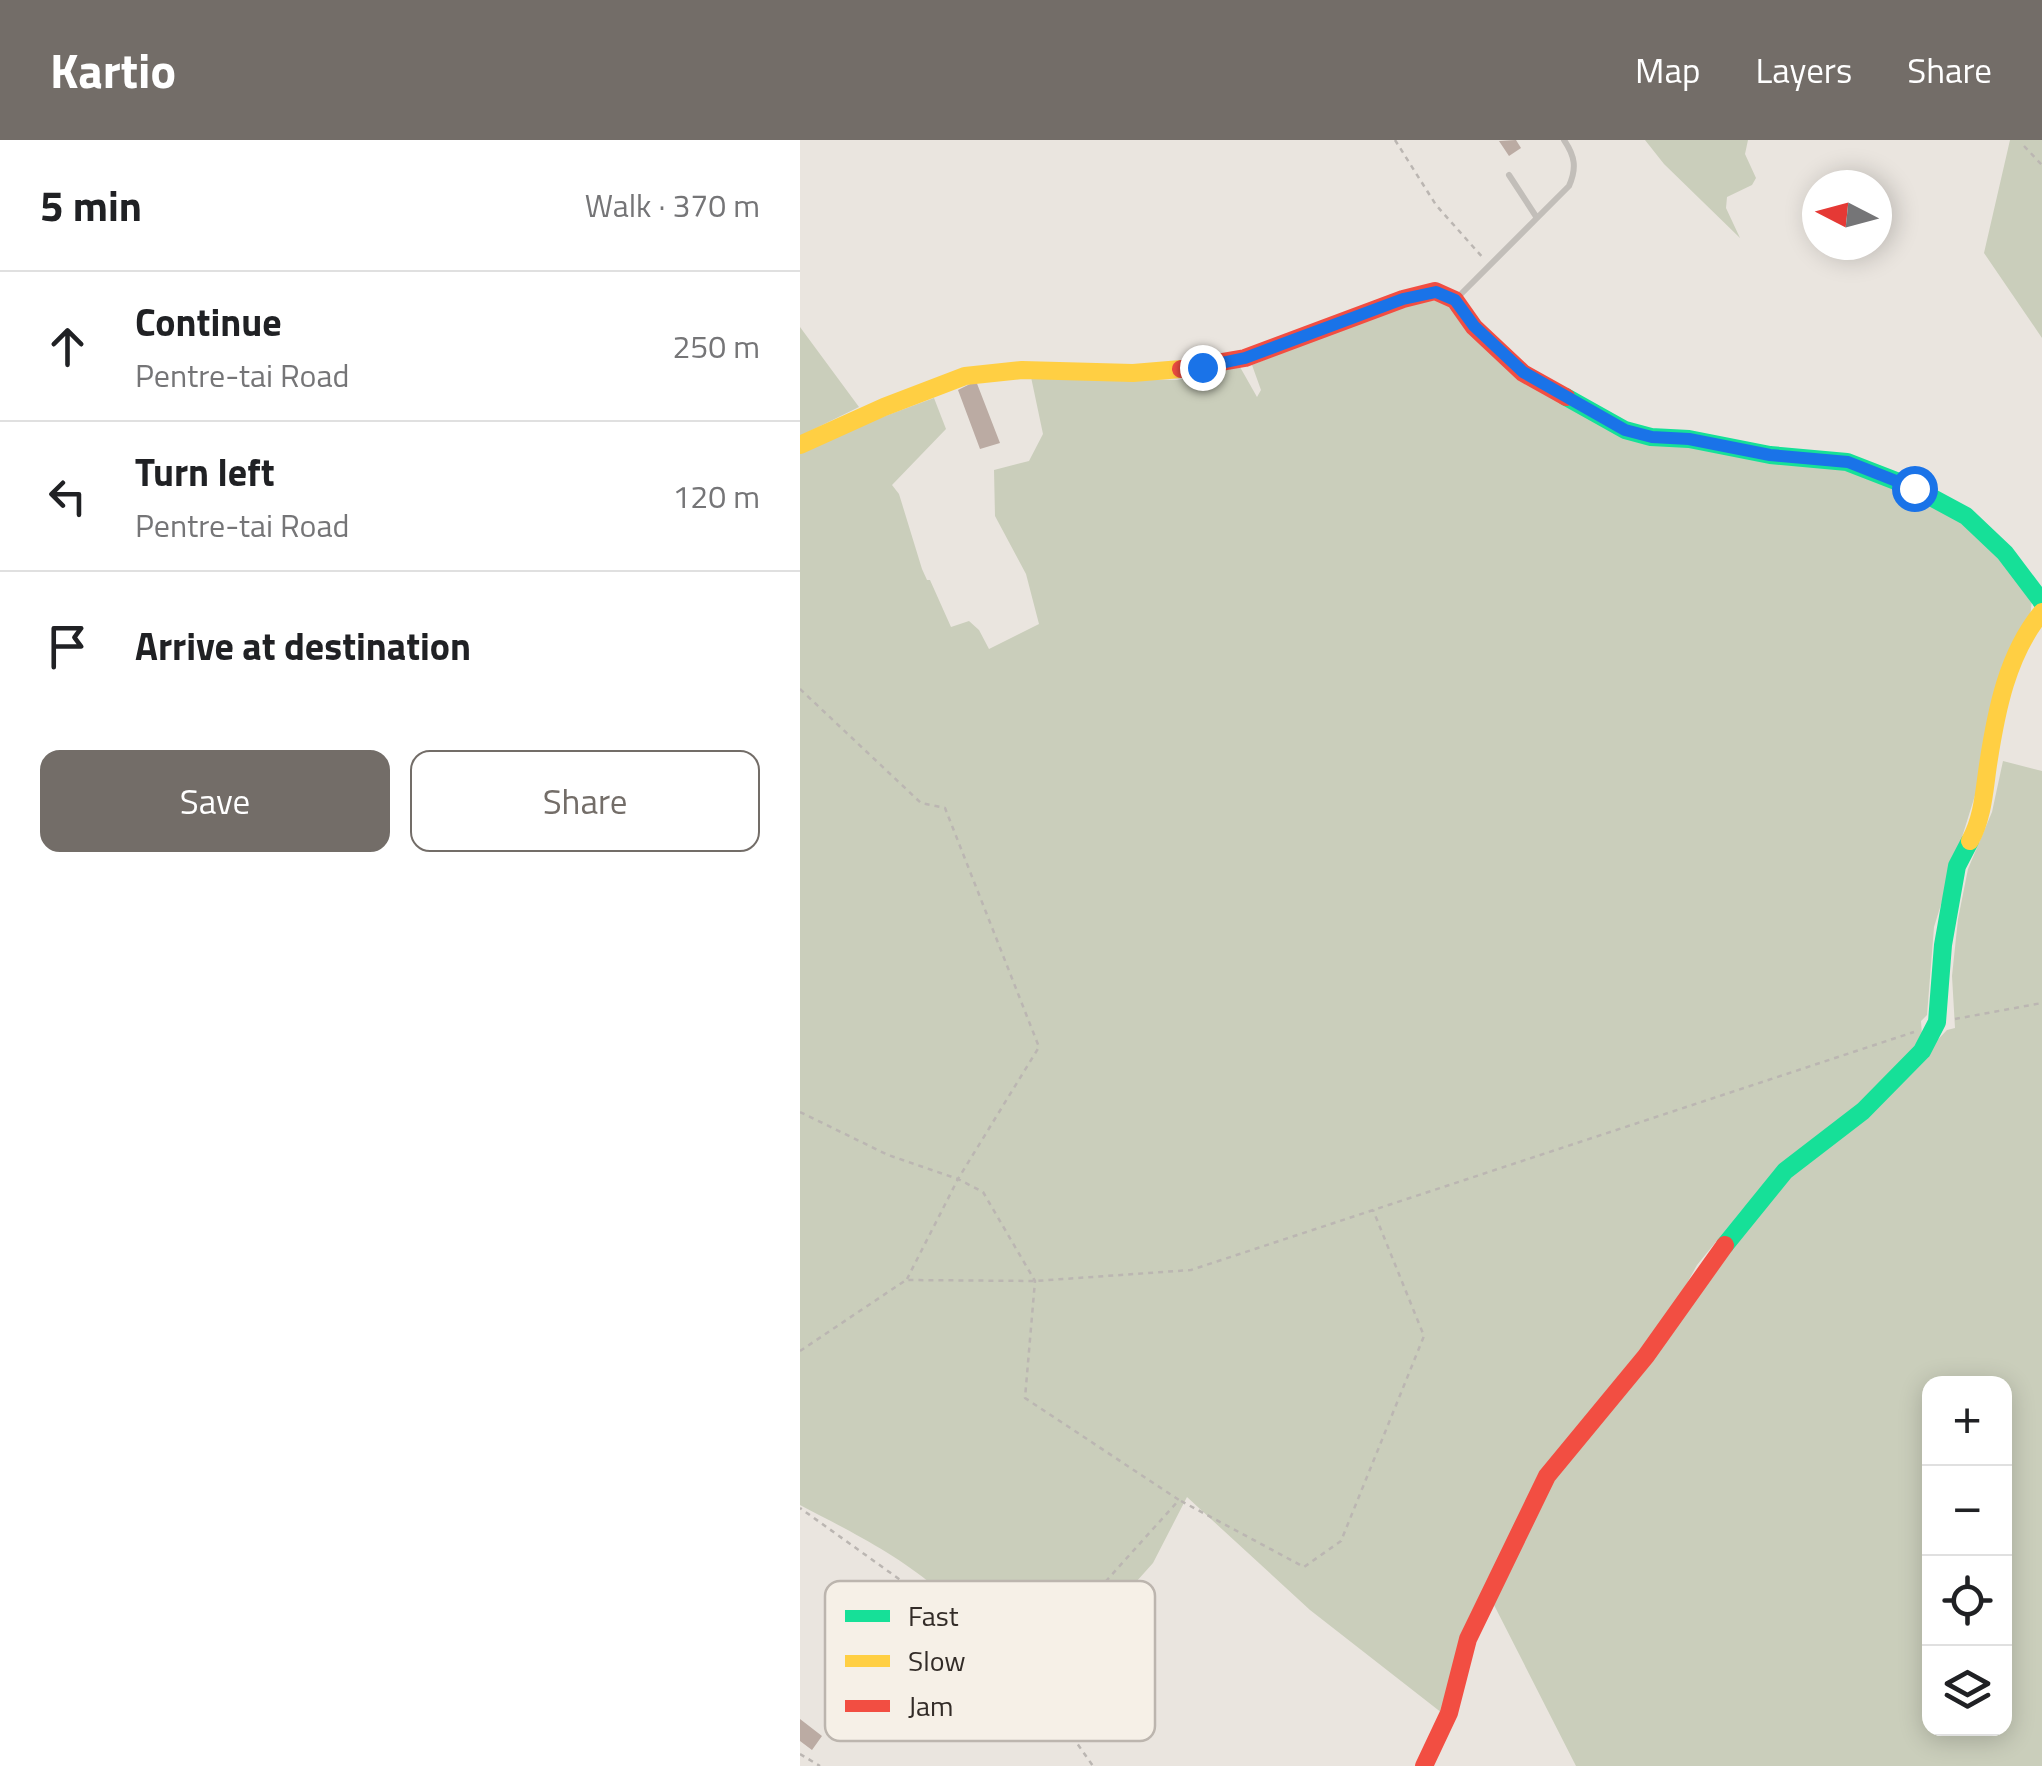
<!DOCTYPE html>
<html lang="en">
<head>
<meta charset="utf-8">
<style>
  :root { --surface:#fff; --page:#f6f6f6; --text:#202124; --muted:#757577; --line:#e0e0e0; --accent:#736d68 }
  body { margin:0; font-family:"Titillium Web",sans-serif; background:var(--page); color:var(--text) }
  .controls { position:absolute; right:30px; bottom:30px; display:grid; overflow:hidden; border-radius:20px; box-shadow:0 5px 25px #0003 }
  .controls button { width:90px; height:90px; display:grid; place-items:center; padding:0; border:0; border-bottom:2px solid var(--line); background:var(--surface); color:var(--text); font:50px sans-serif }
  .compass { position:absolute; left:1002px; top:30px; width:90px; height:90px; border-radius:50%; background:var(--surface); box-shadow:0 5px 25px #0003; rotate:276deg }
  .stop { position:absolute; width:30px; height:30px; margin:-22px; border:8px solid #1a73e8; border-radius:50%; background:#fff }
  .stop.end { background:#1a73e8; border-color:#fff; box-shadow:0 2px 10px #0008 }
  .list { margin:0; padding:0; list-style:none }
  h2 { display:flex; justify-content:space-between; align-items:center; height:130px; margin:0; padding:0 40px; font-size:42px }
  h2 small { font-size:32px; font-weight:400; color:var(--muted) }
  .list li { display:grid; grid-template-columns:65px 1fr auto; gap:30px; align-items:center; box-sizing:border-box; height:150px; padding:0 40px; border-top:2px solid var(--line) }
  .list b { display:block; font-size:38px; white-space:nowrap }
  .list p { margin:0; font-size:32px; white-space:nowrap; color:var(--muted) }
  .list em { font-size:32px; font-style:normal; color:var(--muted) }
  .actions { display:flex; gap:20px; padding:30px 40px }
  .actions a { flex:1; padding:22px 0; border:2px solid var(--accent); border-radius:20px; text-align:center; font-size:35px; color:var(--accent) }
  .actions .main { background:var(--accent); color:#fff }
  .icon { flex:none; width:55px; height:55px; fill:none; stroke:currentColor; stroke-width:2; stroke-linecap:round; stroke-linejoin:round }
  .map { position:relative; flex:none; width:1242px; height:1626px; overflow:hidden }
  header { display:flex; align-items:center; gap:60px; box-sizing:border-box; height:140px; padding:0 50px; background:var(--accent); color:#fff }
  header strong { font-size:48px }
  nav { display:flex; gap:55px; margin-inline-start:auto; font-size:35px }
  main { display:flex }
  aside { flex:1; background:var(--surface) }
  .map>svg:first-child { display:block }
  .green { fill:#cacebb; fill-rule:evenodd }
  .building { fill:#bbaba3 }
  .lines { fill:none; stroke-linecap:round; stroke-linejoin:round }
  .path { stroke:#bbb6b2; stroke-width:2.5; stroke-dasharray:5 5; stroke-linecap:butt }
  .lane { stroke:#c2beb9; stroke-width:6 }
  .fast { stroke:#16e098; stroke-width:18 }
  .slow { stroke:#ffcf43; stroke-width:18 }
  .jam { stroke:#f24e42; stroke-width:18 }
  .route { stroke:#1a73e8; stroke-width:12 }
  .key { fill:#f6f0e7; stroke:#bcb5ae; stroke-width:2.5 }
  .key-label { font-size:28px; fill:#332c28 }
</style>
</head>
<body>
<header>
<strong>Kartio</strong>
<nav><a>Map</a><a>Layers</a><a>Share</a></nav>
</header>
<main>
<aside>
<h2>5 min<small>Walk · 370 m</small></h2>
<ul class="list">
<li><svg class="icon" aria-label="ahead" viewBox="0 0 24 24"><path d="M12 20V5M6 11l6-6 6 6"/></svg><div><b>Continue</b><p>Pentre-tai Road</p></div><em>250 m</em></li>
<li><svg class="icon" aria-label="left" viewBox="0 0 24 24"><path d="M17 20v-9H6M10 6l-5 5 5 5"/></svg><div><b>Turn left</b><p>Pentre-tai Road</p></div><em>120 m</em></li>
<li><svg class="icon" aria-label="arrive" viewBox="0 0 24 24"><path d="M6 21V4h12l-3 4 3 4H6"/></svg><div><b>Arrive at destination</b></div></li>
</ul>
<div class="actions"><a class="main">Save</a><a>Share</a></div>
</aside>
<div class="map">
<svg width="1242" height="1626" viewBox="0 0 1242 1626">
  <rect width="100%" height="100%" fill="#eae5df"/>
  <path class="green" d="M845,0H948L945,14L956,38L952,45L927,57L926,68L940,98L864,24Z
    M1210,0H1242V198L1184,113Z
    M622,161H644L661,180L836,300L1047,328L1115,355L1164,384L1198,415L1232,459L1230,479L1134,787L1127,875L1121,881L1122,895L1116,910L1094,937L941,1071L897,1125L874,1167L747,1325L642,1573L510,1470L387,1357L353,1423L285,1499L207,1538C157,1444 90,1412 0,1365V313L28,297L134,258L146,289L92,345L99,354L122,429L127,440H130L151,487L169,481L179,490L189,509L239,484L226,434L195,376L194,330L229,321L243,294L231,237L377,240L440,227L457,257L461,250L452,225L568,179Z
    M0,187L59,267L0,296Z
    M1203,621L1242,631V1626H776L693,1463L747,1345L980,1043L1076,964L1147,890L1155,888L1152,836L1158,779L1168,729L1192,672ZM1130,1244H1204V1588H1130Z"/>
  <path class="building" d="M716,0L721,8L709,16L699,1Z
    M176,241L200,303L180,309L158,250Z
    M0,1579L22,1596L12,1610L0,1601Z"/>
  <g class="lines">
    <path class="path" d="M595,0L636,65L684,119
      M1224,6L1242,25
      M0,549L121,663L145,668L239,907L158,1039L107,1139
      M1155,879L1242,863
      M0,972L88,1015L158,1039L183,1052L235,1141L225,1258L379,1360L226,1530L0,1368
      M0,1211L106,1140L235,1141L391,1130L1114,892
      M381,1361L504,1427L541,1401L624,1196L573,1070
      M226,1531L293,1626
      M0,1614L20,1626"/>
    <path class="lane" d="M709,35L737,78
      M656,159L769,46C777,28 775,16 764,0"/>
    <path class="fast" d="M766,257L825,290L851,297L889,299L970,315L1047,322L1114,348L1166,376L1205,413L1242,462
      M925,1105L985,1031L1063,971L1122,911L1137,882L1143,805L1157,726L1170,701"/>
    <path class="slow" d="M0,305L84,267L165,236L222,230L333,233L381,229
      M1170,701C1183,677 1184,652 1188,625C1196,572 1207,514 1242,472"/>
    <path class="jam" d="M381,229L445,218L603,159L635,151L655,160L674,187L723,233L766,257
      M624,1626L649,1573L668,1499L747,1336L846,1216L925,1105"/>
  </g>
  <g class="lines">
    <path class="route" d="M402,227L445,218L603,159L636,152L655,160L674,186L723,232L825,290L852,297L889,299L970,315L1048,322L1114,348"/>
  </g>
  <rect x="25" y="1441" width="330" height="160" rx="15" class="key"/>
  <rect x="45" y="1470" width="45" height="12" fill="#16e098"/>
  <rect x="45" y="1515" width="45" height="12" fill="#ffcf43"/>
  <rect x="45" y="1560" width="45" height="12" fill="#f24e42"/>
  <g class="key-label">
    <text x="108" y="1486">Fast</text>
    <text x="108" y="1531">Slow</text>
    <text x="108" y="1576">Jam</text>
  </g>
</svg>
<div class="controls">
<button>+</button>
<button>−</button>
<button><svg class="icon" aria-label="locate" viewBox="0 0 24 24"><circle cx="12" cy="12" r="6"/><path d="M12 2v4M12 18v4M2 12h4M18 12h4"/></svg></button>
<button><svg class="icon" aria-label="layers" viewBox="0 0 24 24"><path d="M12 4l9 5-9 5-9-5zM3 14l9 5 9-5"/></svg></button>
</div>
<svg class="compass" viewBox="-18 -18 36 36"><path d="M0-13l5 13h-10z" fill="#e53935"/><path d="M0 13l5-13h-10z" fill="#757577"/></svg>
<div class="stop" style="left:1114px;top:348px"></div>
<div class="stop end" style="left:402px;top:227px"></div>
</div>
</main>
</body>
</html>
